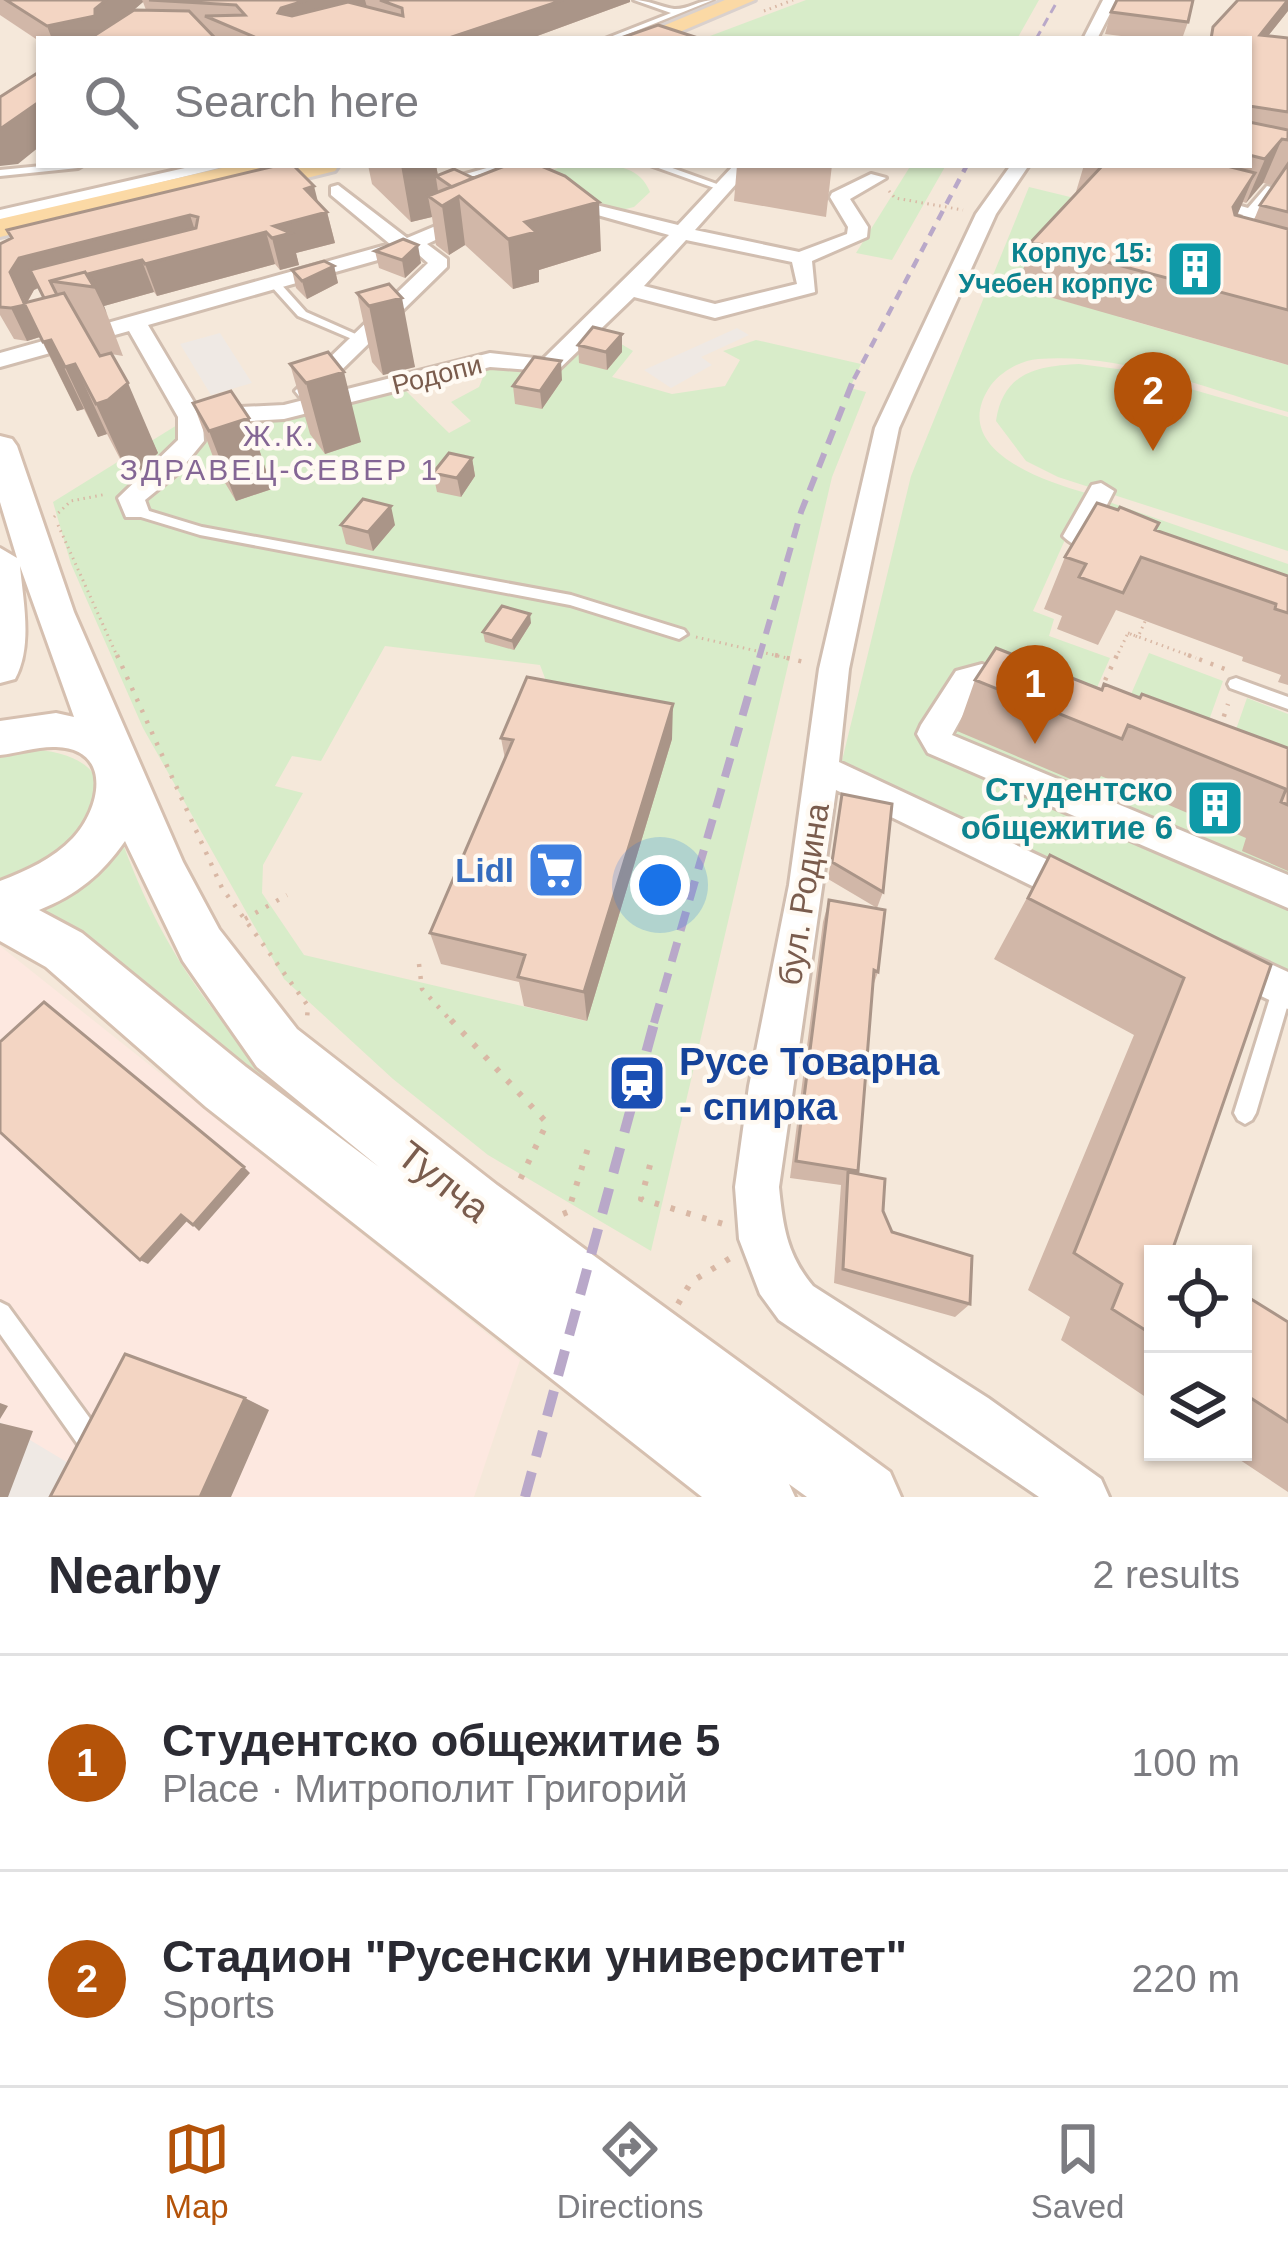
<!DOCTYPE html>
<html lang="en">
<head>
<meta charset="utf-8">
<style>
  :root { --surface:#fff; --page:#f2f2f3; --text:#2b2b33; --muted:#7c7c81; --line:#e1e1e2; --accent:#b45309 }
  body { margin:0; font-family:Helvetica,sans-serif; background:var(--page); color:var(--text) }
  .controls { position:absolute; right:36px; bottom:36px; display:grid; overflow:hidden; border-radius:0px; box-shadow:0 3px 9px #0004 }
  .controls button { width:108px; height:108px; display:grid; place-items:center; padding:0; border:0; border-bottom:3px solid var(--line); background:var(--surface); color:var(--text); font:60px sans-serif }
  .you { position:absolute; left:660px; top:885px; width:42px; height:42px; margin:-30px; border:9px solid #fff; border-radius:50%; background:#1a73e8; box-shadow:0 0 0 18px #1a73e833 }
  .badge { display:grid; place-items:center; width:78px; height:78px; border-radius:50%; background:var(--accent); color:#fff; font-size:39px; font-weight:700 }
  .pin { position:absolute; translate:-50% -99px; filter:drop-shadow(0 3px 6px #0008) }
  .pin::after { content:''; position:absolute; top:63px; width:42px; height:36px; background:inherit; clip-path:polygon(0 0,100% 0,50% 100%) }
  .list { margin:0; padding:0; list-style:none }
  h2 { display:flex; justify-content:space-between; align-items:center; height:156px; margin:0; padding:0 48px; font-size:51px }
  h2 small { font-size:39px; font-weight:400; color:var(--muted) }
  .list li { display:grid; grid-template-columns:78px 1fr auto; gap:36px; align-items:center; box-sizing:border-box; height:216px; padding:0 48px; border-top:3px solid var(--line) }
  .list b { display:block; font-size:45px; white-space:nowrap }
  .list p { margin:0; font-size:39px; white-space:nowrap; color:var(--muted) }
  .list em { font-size:39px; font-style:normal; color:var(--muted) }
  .icon { flex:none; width:66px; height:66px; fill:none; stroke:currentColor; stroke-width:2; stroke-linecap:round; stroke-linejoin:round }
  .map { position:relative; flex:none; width:1288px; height:1497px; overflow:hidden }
  .search { position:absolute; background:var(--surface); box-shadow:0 3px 9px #0004; left:36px; right:36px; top:36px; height:132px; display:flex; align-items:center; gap:30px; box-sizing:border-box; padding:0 42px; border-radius:0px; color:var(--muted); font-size:45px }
  .sheet { height:588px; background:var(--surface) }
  nav { display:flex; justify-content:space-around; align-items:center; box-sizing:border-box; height:168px; border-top:3px solid var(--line); background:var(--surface); font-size:33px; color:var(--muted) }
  nav a { display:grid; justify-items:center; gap:6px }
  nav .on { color:var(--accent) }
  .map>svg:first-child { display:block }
  .residential { fill:#f5e8da; fill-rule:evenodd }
  .commercial { fill:#fde8e0 }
  .industrial { fill:#efe9e4 }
  .green { fill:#d8ecc9; fill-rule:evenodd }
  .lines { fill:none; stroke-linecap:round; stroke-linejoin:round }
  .service-casing { stroke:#d1beb0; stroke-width:6 }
  .pedestrian-casing { stroke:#d1beb0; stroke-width:6 }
  .minor-casing { stroke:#d1beb0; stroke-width:6 }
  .secondary-casing { stroke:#d6c0b0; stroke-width:6 }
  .primary-casing { stroke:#dad1cd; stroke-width:6 }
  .path-far2 { stroke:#d9b8a5; stroke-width:3; stroke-dasharray:1.5 4.5; stroke-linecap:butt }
  .path-far1 { stroke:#d9b8a5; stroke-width:4.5; stroke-dasharray:3 9; stroke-linecap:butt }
  .path { stroke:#d9b8a5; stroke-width:6; stroke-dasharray:4.5 12; stroke-linecap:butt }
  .service { fill:#fff; fill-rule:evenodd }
  .pedestrian { fill:#fff; fill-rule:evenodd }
  .minor { fill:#fff; fill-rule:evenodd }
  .secondary { fill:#fff; fill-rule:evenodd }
  .primary { fill:#fbd9a5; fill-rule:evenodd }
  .rail-far4 { stroke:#b9a8c9; stroke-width:3; stroke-dasharray:9 6; stroke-linecap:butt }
  .rail-far3 { stroke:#b9a8c9; stroke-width:4.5; stroke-dasharray:10 8; stroke-linecap:butt }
  .rail-far2 { stroke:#b9a8c9; stroke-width:6; stroke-dasharray:15 10; stroke-linecap:butt }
  .rail-far1 { stroke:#b9a8c9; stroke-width:8; stroke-dasharray:20 12; stroke-linecap:butt }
  .rail { stroke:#b9a8c9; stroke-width:10; stroke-dasharray:26 16; stroke-linecap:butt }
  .wall { fill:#d1b7a8; fill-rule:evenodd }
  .shaded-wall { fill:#aa9588 }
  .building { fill:#f3d5c3; stroke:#aa9588; stroke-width:3 }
  .labels { text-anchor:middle; stroke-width:9; stroke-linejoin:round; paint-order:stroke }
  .far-culture-label { font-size:27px; font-weight:bold; fill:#0d838f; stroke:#fffaf3; text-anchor:end }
  .far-street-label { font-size:27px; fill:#7a5c4d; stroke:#fffaf3 }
  .far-neighbourhood-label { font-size:30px; letter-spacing:3px; fill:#846695; stroke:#fffaf3 }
  .culture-label { font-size:33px; font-weight:bold; fill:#0d838f; stroke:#fffaf3; text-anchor:end }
  .shop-label { font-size:33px; font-weight:bold; fill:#366cbe; stroke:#fffaf3; text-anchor:end }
  .street-label { font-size:33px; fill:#7a5c4d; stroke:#fffaf3 }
  .near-transit-label { font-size:39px; font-weight:bold; fill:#164399; stroke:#fffaf3; text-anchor:start }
  .near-street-label { font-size:39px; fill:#7a5c4d; stroke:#fffaf3 }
</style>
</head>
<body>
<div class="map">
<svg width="1288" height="1497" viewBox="0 0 1288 1497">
  <rect width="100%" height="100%" fill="#fdf6ec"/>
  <path class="residential" d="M0,0H1288V1497H107L0,1429ZM39,39H1249V165H39ZM1153,1254H1243V1452H1153Z"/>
  <path class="commercial" d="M0,946L520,1360L474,1497H113L0,1426Z"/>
  <path class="industrial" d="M737,328L749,335L701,357L712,365L671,388L644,370Z
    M220,333L252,383L211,395L180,344Z
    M0,1422L125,1497H0Z"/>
  <path class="green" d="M806,0H1039L1017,39H702Z
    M565,165C595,165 637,158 650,192L634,207L621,210L527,181Z
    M911,165H946L892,260L856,253Z
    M1029,187L1181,224L1164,247L1203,257L1228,223L1239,226L1221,254L1229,258L1223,269L1160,254L1152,266L1233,286L1240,274L1232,271L1237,261L1254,265L1249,281L1288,296V313L1149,276L1119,317L1288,365V412C1208,389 1122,352 1038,359C1021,360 1001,372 991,385C947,448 1040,480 1086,493L1033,611L1054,619L1049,636L1110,658L1087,710L978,669L963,673L920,737L929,749L1288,904V976L840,769L911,476ZM1072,227L1133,243L1082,306L1019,288Z
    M591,326L633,351L612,377L672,394L725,386L740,360L723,351L756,340L861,364L850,388L866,392L832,477L651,1251L488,1155L393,1079L284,979L143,728L71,564L53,502L190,417L284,412L406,391L449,433L471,421L451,402L479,387L490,360L548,367ZM385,646L540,665L548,686L586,1021L304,955L262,893L263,865L303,793L275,786L292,756L321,761Z
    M1079,364L1125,370L1288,417V551L1058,477L1026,461L996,421C1003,373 1036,366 1079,364Z
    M1109,502L1288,564V621L1094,536Z
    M1149,653L1223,681L1199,748L1121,717Z
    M971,680L1288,806V882L939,733Z
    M1247,698L1288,714V779L1227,755Z
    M27,749C94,751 127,789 75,845C58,863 22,875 0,887V756Z
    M123,844C153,926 195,995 255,1058L546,1293L36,911Z"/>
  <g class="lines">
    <defs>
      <path id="service" d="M634,0C648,0 660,7 674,9C687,10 700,0 713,0L616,39H605L671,13Z
        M52,165H83L78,168L0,176V170Z
        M497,165H512L450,183L445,180Z
        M650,165H664L728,188L720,190Z
        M271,282H279L306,312L369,340L359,342L298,316L271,286Z
        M136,507L202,527L571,595L684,630L687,634L679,639L570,605L200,535L131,514L129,511Z
        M1236,678L1288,697V709L1230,688L1228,684L1230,680Z
        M1283,979L1288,981V1004L1256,1113L1252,1120L1245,1124L1238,1120L1234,1113L1273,988L1276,982Z
        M0,1302L8,1306L102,1435L106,1444L102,1453L93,1457L84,1453L0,1334Z"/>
      <path id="pedestrian" d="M1267,186L1288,191V199L1270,195L1248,228L1243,229L1236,225L1243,215L1201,201L1208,197L1248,208Z"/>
      <path id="minor" d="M1103,0H1117L1097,39H1083Z
        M198,165H231L0,222V210Z
        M734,165H753L695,230L799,252L847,234L848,227L830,197L832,193L871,174L886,178L850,199L868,227L867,237L812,261L815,292L715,318L634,297L556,372L490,367L284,419L203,424L204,441L177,474L145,500L149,511L146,517H126L118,498L178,440V417L129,331L0,367V353L390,244L331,195V187L338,185L407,238L469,212L486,216L427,244L447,259V267L315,396H299L295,391L428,263L418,254L406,252L148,325L198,409L284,405L490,353L543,359L669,235L551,202V194L678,225ZM686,240L792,262L797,284L715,304L644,286Z
        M1011,165H1029L996,214L899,428L849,669L839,762L1093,881L1098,892L1093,903L1080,908L1067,903L836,790L779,1187C783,1227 787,1255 813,1286L988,1398L1101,1479L1109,1497H1039L779,1320L760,1294L739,1239L735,1187L749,1086L789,885L819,669L875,428L976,214Z
        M1101,483L1114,491L1093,532L1128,544L1132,550L1128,556C1110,561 1075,549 1063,536L1092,485Z
        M982,664L1029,681L1034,689L1029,697L1018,701L978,688L952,735L1288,875V908L928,753L917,734L921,725L956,671Z
        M1225,943L1288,972V1009L1211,972L1206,960L1211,948Z"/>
      <path id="secondary" d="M0,436L12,439L17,446L74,612L183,862L219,929L297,1029L497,1185L890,1472L901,1497H807L789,1484L795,1497H702L206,1107L46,967L0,941V881C26,871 53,859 73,838C101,808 113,749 56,747C39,746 18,753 0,755V721L56,713L74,717L20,566C23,601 33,646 15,679L0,683V548L17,558L0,502ZM125,841L183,961L257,1067L379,1167L246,1067L82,933L39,910C77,895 102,874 125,841Z"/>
      <path id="primary" d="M725,0H755L663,39H632Z
        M235,165H339L335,171L234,196L224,193L221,185L0,237V219Z"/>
    </defs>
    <use href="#service" class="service-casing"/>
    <use href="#pedestrian" class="pedestrian-casing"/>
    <use href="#minor" class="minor-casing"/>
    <use href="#secondary" class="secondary-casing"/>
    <use href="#primary" class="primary-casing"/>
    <path class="path-far2" d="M764,11L793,0
      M889,191L895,198L963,210
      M54,517L71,501L107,494
      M58,525L118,658
      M1128,633L1196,658
      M696,637L787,658
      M1116,658L1128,633L1138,637L1147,617"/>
    <path class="path-far1" d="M117,655L222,888L308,1006L307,1018
      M775,655L808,663
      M1188,655L1225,669
      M1100,691L1117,655
      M1220,728L1228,704
      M245,919L287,895
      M419,964L422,989L453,1023"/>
    <path class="path" d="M451,1020L547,1123L518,1184
      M650,1165L641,1199L723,1224
      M563,1214L568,1212L588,1148
      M678,1304L691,1282L732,1257"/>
    <use href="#service" class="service"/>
    <use href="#pedestrian" class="pedestrian"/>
    <use href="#minor" class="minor"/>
    <use href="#secondary" class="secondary"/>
    <use href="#primary" class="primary"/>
    <path class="rail-far4" d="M1036,39L1058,0"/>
    <path class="rail-far3" d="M854,379L967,165"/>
    <path class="rail-far2" d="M759,658L801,512L855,376"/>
    <path class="rail-far1" d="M654,1023L760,655"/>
    <path class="rail" d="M525,1497L655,1020"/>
  </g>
  <path class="wall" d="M0,0H630V2L529,39H39V41L0,15ZM143,2L146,10L132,11Z
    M1288,11L1268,36L1288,38V365L1018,288L1031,242L1075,195L1084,165H1249V39ZM1263,183L1274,185L1260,205L1254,220L1237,215L1243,202L1246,203Z
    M1111,12L1188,22L1182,39H1145L1105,34Z
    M368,165H436L438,175L601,251L539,270V282L513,289L465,245L449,255L436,245L432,217L411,222L372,184Z
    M737,165H832L826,217L734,201Z
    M318,202L327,212L335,243L296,253L299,265L280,270L275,264L157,296L154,292L104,306L123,356L111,354L158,453L140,471L128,474L107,434L98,437L84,409L77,411L40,337L27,341L14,339L0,315V244L11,239L7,230ZM39,288L43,298L27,303L34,290Z
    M375,251L421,263L405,278L379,268Z
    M334,266L338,283L307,299L296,288L292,270Z
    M389,284L415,367L383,375L372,362L357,293Z
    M622,334V352L607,370L579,363L578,345Z
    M290,364L361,442L325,454L310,434Z
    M562,380L542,409L515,404L513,386Z
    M193,403L249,418L272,489L236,501L219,473Z
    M472,458L475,476L461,497L437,492L433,473Z
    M1118,510L1155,530L1288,576V685L1278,682L1281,675L1242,661L1243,657L1116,610L1098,645L1057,629L1062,616L1044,609L1065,557Z
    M341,525H395L373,551L346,544Z
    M531,623L514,650L485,642L483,632Z
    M975,680L1102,689L1140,698L1288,748V871L1242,851L1246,838L1101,776L1094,789L957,731Z
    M501,738L672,739L587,1021L524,1006L519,982L441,964L430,933L505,759Z
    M842,794L883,892L877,908L828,879Z
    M1050,855L1271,965L1153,1254V1402L1061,1340L1070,1317L1028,1290L1134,1035L994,959Z
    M829,900L878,972L873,986L857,1173L883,1211L892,1232L970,1304L955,1317L834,1283L841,1185L790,1178L823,922Z
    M1243,1294L1288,1322V1492L1228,1452H1243Z"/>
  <path class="shaded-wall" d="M106,0H142L143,2L104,36V39H52L47,26L95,9Z
    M307,0H365L367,7L288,35L278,13L281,8Z
    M563,0H630V2L529,39H446Z
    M1288,0V11L1251,57L1260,35Z
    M39,102V147L18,164L0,166V129Z
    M1282,139L1263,183L1246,203L1265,159Z
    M401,165H436L438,176L436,178L440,204L428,196L432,217L411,222Z
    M1255,173L1236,218L1233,207Z
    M314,186L321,214L327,212L335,243L296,253L299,265L280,270L272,238L274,226L305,189Z
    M459,196L465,245L449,255L442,206Z
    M599,202L601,251L539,270V282L513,289L508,239L525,222Z
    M190,215L200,246L142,261L154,292L104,306L107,314L94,287L50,281L34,290L26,304L10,272L19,258Z
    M266,232L275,264L157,296L145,264Z
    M418,245L421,263L405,278L402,260Z
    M334,266L338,283L307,299L302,281Z
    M402,298L415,367L383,375L369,306Z
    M25,305L40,337L27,341L11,308Z
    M622,334V352L607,370L606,352Z
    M51,340L84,409L77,411L43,342Z
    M561,361L562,380L542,409L540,391Z
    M75,364L107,434L98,437L65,367Z
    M344,372L361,442L325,454L306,383Z
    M128,383L158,453L140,471L128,474L96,404Z
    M249,418L272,489L236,501L209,431Z
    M472,458L475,476L461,497L457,478Z
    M391,506L395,525L373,551L368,532Z
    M530,614L531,623L514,650L512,641Z
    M673,704L672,739L587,1021L584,992Z
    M244,1167L250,1173L199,1231L193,1225Z
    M181,1215L187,1221L148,1264L140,1260Z
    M245,1398L269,1410L231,1497H200Z
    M0,1403L8,1406L0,1419Z
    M0,1423L33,1431L8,1497H0Z"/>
  <path class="building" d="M6,0H106L95,9V16L47,26Z
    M149,0H307L281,8L278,13L292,16L348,2L403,16L402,8L380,0H563L446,39H259L205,16L245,15L236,5Z
    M1117,0H1193L1188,22L1111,12Z
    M1238,0H1288L1260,35L1288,38V112L1249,106V39H1211L1213,27Z
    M134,10L189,11L216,39H89Z
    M658,25L701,39H618Z
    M39,72V102L0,129V97Z
    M1249,122L1288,130V140L1282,139L1265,159L1249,155Z
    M1288,164V212L1260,205Z
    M279,165H293L314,186L305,189L327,212L274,226L291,233L272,238L266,232L145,264L142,260L88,274L94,282H92L85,272L50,281L57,295L44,298L30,270L196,228L198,217L190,215L19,258L10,272L25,305L11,308L0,307V244L12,238L7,230Z
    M507,165H539L565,176L599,202L525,222L536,232L508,239L459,196L442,206L428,196Z
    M1103,165H1223L1255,173L1233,207L1235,215L1288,229V310L1031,242Z
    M454,169L473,178L452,187L436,176Z
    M403,239L418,245L402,260L375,251Z
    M324,261L334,266L302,281L292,270Z
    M85,272L94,287L50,281Z
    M389,284L402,298L369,306L357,293Z
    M64,293L100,356L111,353L128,383L108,400L96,404L75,364L65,367L51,340L43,342L24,303Z
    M593,327L622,334L606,352L578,345Z
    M328,352L344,372L306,383L290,364Z
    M534,357L561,361L540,391L513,386Z
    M231,391L249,418L209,431L193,403Z
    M449,453L472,458L457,478L433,473Z
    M363,499L391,506L368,532L341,525Z
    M1097,503L1118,510L1120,507L1159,523L1155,530L1288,576V613L1275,609L1276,604L1141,557L1123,593L1079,577L1086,564L1065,557Z
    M502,606L530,614L512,641L483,632Z
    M996,648L1102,690L1104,684L1140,698L1142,694L1288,748V805L1281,802L1286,789L1128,725L1122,739L975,680Z
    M527,677L673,704L584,992L518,977L525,955L430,933L513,740L501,738Z
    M842,794L892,804L883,892L832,862Z
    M1050,855L1271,965L1172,1251L1177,1254H1153V1335L1112,1309L1122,1284L1074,1253L1184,978L1028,898Z
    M829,900L885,910L878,972L874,970L858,1171L796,1161Z
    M44,1002L244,1167L193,1225L181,1215L140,1260L0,1132V1042Z
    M848,1172L885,1179L883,1211L892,1232L972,1256L970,1304L843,1269Z
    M1243,1294L1288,1322V1422L1243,1393Z
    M125,1354L245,1398L200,1497H50Z"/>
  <defs>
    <symbol id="building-square" viewBox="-11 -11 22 22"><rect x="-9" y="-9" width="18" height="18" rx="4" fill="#0f9aa8" stroke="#fffaf3"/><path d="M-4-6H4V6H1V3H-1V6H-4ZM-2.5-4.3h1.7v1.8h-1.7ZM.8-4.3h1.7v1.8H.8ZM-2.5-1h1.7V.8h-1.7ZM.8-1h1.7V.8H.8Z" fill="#fff"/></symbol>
    <symbol id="supermarket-square" viewBox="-11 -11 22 22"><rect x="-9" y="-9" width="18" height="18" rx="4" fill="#3f7fe0" stroke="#fffaf3"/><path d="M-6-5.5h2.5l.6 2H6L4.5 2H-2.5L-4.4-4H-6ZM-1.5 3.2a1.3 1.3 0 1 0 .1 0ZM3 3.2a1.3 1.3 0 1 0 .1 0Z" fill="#fff"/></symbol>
    <symbol id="station-square" viewBox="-11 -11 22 22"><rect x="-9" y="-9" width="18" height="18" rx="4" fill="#1a4fb4" stroke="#fffaf3"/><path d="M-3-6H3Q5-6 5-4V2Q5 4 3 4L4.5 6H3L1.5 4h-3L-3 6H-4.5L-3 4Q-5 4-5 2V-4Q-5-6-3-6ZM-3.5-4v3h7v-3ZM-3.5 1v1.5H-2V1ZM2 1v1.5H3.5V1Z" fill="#fff"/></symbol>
  </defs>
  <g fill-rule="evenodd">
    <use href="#building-square" x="1162" y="236" width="66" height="66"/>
    <use href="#building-square" x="1182" y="775" width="66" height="66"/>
    <use href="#supermarket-square" x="523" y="837" width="66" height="66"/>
    <use href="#station-square" x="604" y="1050" width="66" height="66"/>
  </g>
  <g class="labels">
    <g class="far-culture-label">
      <text x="1153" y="262">Корпус 15:<tspan x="1153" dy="31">Учебен корпус</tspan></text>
    </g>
    <g class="far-street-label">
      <text transform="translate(437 375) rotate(-14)" y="9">Родопи</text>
    </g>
    <g class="far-neighbourhood-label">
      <text x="280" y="446">Ж.К.<tspan x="280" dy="34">ЗДРАВЕЦ-СЕВЕР 1</tspan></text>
    </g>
    <g class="culture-label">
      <text x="1173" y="801">Студентско<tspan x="1173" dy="38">общежитие 6</tspan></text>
    </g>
    <g class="shop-label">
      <text x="514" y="882">Lidl</text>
    </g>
    <g class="street-label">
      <text transform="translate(803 894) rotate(-81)" y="12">бул. Родина</text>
    </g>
    <g class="near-transit-label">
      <text x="679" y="1075">Русе Товарна<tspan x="679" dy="45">- спирка</tspan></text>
    </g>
    <g class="near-street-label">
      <text transform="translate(444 1181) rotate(38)" y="14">Тулча</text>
    </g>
  </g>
</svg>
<div class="controls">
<button><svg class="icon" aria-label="locate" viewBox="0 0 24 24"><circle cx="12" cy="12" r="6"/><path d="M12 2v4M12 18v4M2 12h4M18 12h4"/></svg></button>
<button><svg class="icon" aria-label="layers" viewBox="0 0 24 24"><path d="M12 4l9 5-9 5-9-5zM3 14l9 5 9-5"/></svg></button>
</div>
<div class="you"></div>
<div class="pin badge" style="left:1035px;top:744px">1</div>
<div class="pin badge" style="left:1153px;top:451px">2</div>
<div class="search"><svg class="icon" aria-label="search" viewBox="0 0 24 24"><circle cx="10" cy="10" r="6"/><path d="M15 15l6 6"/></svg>Search here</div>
</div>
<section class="sheet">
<h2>Nearby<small>2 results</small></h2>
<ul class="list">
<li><span class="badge">1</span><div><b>Студентско общежитие 5</b><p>Place · Митрополит Григорий</p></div><em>100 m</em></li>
<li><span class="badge">2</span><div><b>Стадион &quot;Русенски университет&quot;</b><p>Sports</p></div><em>220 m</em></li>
</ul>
</section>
<nav>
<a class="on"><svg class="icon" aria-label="map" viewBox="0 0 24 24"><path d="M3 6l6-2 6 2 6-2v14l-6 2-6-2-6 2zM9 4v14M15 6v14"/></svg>Map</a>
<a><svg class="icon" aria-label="directions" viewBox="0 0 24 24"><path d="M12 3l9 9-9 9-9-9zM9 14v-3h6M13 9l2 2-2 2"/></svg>Directions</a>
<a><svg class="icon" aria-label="saved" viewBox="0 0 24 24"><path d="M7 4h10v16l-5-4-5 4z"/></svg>Saved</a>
</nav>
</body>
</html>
